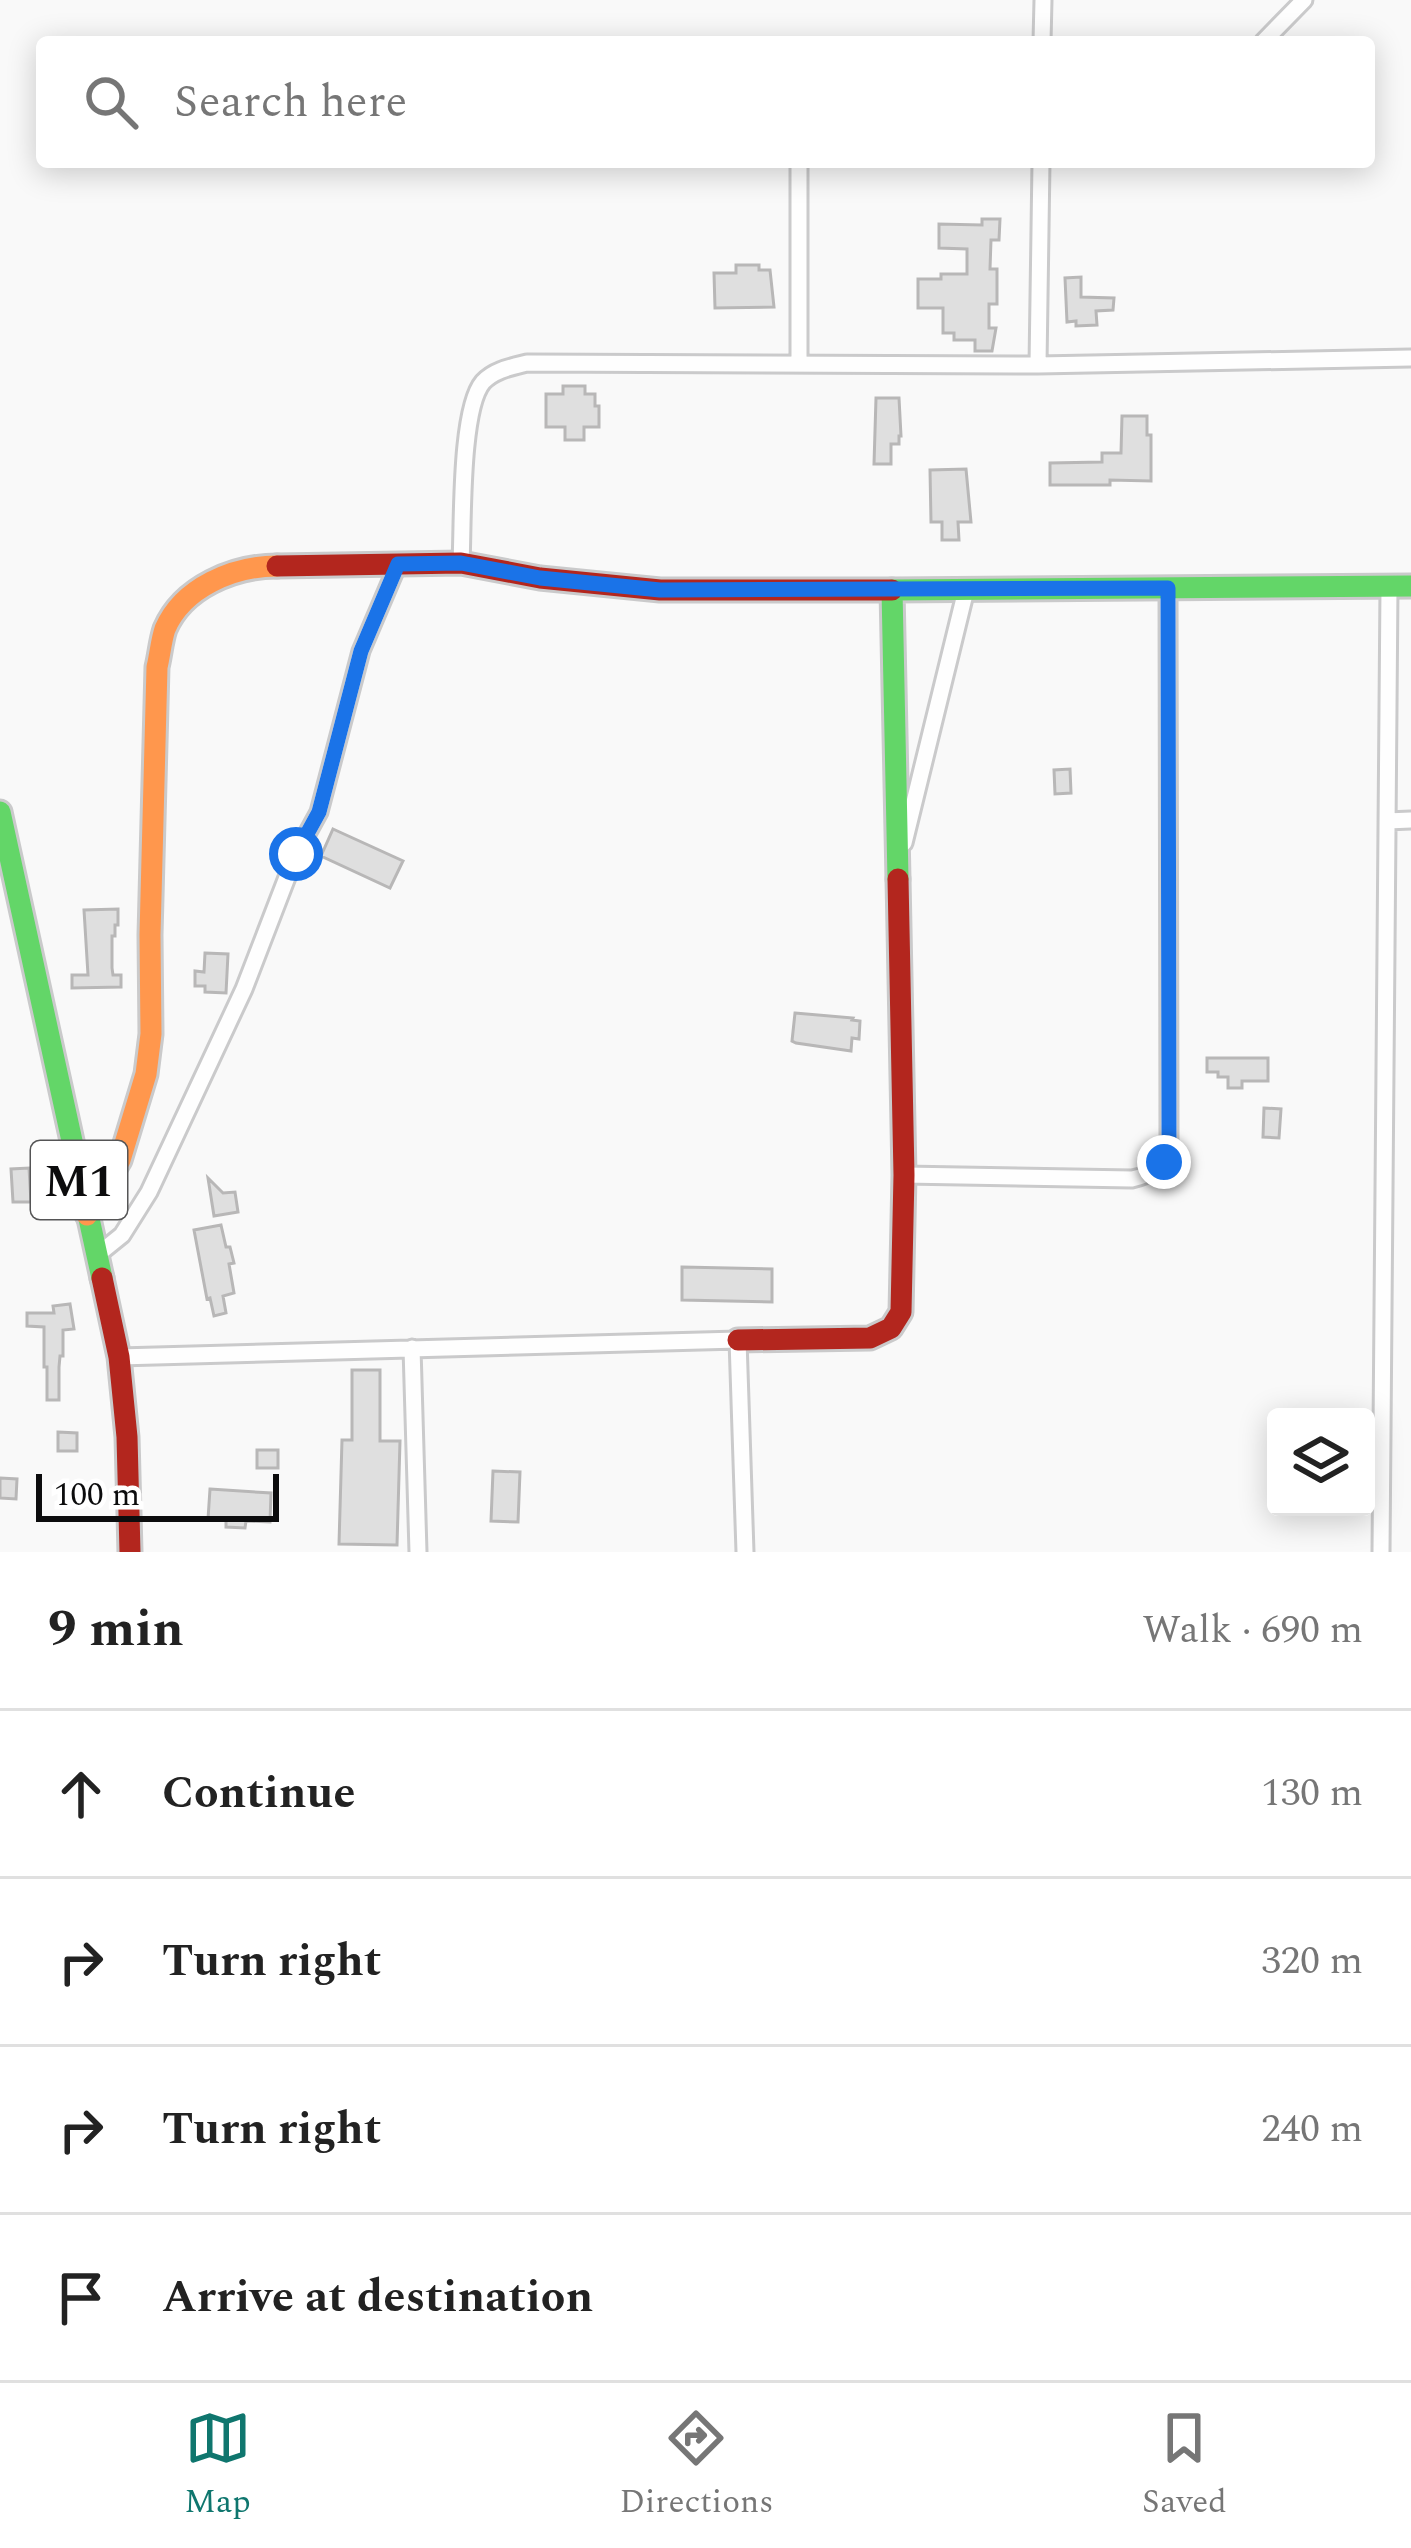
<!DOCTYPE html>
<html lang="en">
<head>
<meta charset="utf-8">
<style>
  :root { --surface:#fff; --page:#f6f6f6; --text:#222; --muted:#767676; --line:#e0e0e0; --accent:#0f766e }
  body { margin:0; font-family:Spectral,serif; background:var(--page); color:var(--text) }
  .controls { position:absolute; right:36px; bottom:36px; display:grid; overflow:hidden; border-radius:12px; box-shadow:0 6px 30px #0003 }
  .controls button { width:108px; height:108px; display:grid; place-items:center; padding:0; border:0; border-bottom:3px solid var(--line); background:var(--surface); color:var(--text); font:60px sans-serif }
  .scale { position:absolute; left:36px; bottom:30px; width:243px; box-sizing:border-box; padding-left:12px; border:6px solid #0c0c0d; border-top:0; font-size:33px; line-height:42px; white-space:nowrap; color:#0c0c0d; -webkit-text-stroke:9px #fff; paint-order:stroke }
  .stop { position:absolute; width:36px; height:36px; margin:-27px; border:9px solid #1a73e8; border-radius:50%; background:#fff }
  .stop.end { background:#1a73e8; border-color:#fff; box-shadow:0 3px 12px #0008 }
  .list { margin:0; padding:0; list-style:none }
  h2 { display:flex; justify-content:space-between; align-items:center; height:156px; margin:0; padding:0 48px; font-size:51px }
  h2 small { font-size:39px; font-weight:400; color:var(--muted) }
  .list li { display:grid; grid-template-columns:78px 1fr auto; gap:36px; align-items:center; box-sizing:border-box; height:168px; padding:0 48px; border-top:3px solid var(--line) }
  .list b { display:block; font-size:45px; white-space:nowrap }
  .list em { font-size:39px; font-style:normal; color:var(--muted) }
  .icon { flex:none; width:66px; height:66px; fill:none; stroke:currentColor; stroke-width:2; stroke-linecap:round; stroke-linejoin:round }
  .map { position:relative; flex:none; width:1411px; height:1552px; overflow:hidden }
  .search { position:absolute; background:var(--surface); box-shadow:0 6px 30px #0003; left:36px; right:36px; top:36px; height:132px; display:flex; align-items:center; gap:30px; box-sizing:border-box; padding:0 42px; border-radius:12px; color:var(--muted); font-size:45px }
  .sheet { height:828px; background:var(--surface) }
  nav { display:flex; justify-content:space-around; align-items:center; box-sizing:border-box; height:168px; border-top:3px solid var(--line); background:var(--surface); font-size:33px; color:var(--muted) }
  nav a { display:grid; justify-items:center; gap:6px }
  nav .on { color:var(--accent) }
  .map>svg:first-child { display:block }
  .building { fill:#dfdfdf; stroke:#b8b7b7; stroke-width:3 }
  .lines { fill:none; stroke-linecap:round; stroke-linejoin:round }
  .street-casing { stroke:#cacacb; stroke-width:21 }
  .fast-casing { stroke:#cacacb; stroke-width:27 }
  .slow-casing { stroke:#cacacb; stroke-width:27 }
  .jam-casing { stroke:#cacacb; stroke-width:27 }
  .street { stroke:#fefefe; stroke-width:15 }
  .fast { stroke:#63d668; stroke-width:21 }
  .slow { stroke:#ff974d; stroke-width:21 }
  .jam { stroke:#b3261e; stroke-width:21 }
  .route { stroke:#1a73e8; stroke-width:15 }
  .labels { text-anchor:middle; stroke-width:9; stroke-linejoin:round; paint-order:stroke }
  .shield { fill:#fff; stroke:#555556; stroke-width:3 }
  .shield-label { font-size:45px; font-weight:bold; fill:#0c0c0d }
</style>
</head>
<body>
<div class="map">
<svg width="1411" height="1552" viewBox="0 0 1411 1552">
  <rect width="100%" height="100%" fill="#f9f9f9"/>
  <path class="building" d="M982,219H1000L999,240H991L990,269H997V304H989V328H996L992,351H975V340H954V333H943V308H918V279H941V274H967V249L939,248V224L982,225Z
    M736,265H759V270H770L774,307L715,308L714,273H736Z
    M1081,277V297L1114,298L1113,310L1096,311L1097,325L1076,326V321L1067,322L1065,278Z
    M563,386H585V394H595V406H599V427H584V440H565V427H546V394H563Z
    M876,398H899L901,436H899V444H891V464H874Z
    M1122,416H1147V435H1151V481L1110,480V485H1050V463L1102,462V453H1121Z
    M966,469L971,522H958L959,540H942V522H931L930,470Z
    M1070,769L1071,793L1055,794L1054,770Z
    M333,829L403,861L390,888L321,856Z
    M118,909V925H115V936H112V968L113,975H121V987L72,988V975H88L84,910Z
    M205,953L228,954L226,993L205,992V986H195V971L204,972Z
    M795,1013L853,1018L852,1020L860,1021L859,1039L852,1038L851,1051L796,1043L792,1041Z
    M1207,1058H1268V1081H1242V1088H1228V1077H1218V1072H1207Z
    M1264,1108L1281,1109L1279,1138L1263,1137Z
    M29,1168L31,1202H13L11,1169Z
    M208,1178L223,1193L235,1192L238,1212L214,1216Z
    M221,1225L226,1247H230L234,1263L229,1264L234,1293L223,1296L226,1313L214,1316L210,1298L207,1299L194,1230Z
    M682,1267L772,1269V1302L682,1300Z
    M70,1304L74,1329L63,1330V1356H60L59,1367V1400H47V1367H44V1327L27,1326V1313H54L53,1306Z
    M352,1370H380V1441H400L397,1545L339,1544L342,1440H352Z
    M58,1432L77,1433V1451H58Z
    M257,1450H278V1468H257Z
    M493,1471L520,1472L518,1522L491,1521Z
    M0,1478L17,1479L16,1499L0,1498Z
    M210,1489L271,1493L270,1522L246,1521L245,1528L226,1527V1520L208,1519Z"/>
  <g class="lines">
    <defs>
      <path id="street" d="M1042,42L1043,0
        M1263,42L1304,0
        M799,364V162
        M1038,365L1041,162
        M461,563C463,524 460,409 483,382C494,370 511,367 527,363L1038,365L1411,358
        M1387,821L1411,820
        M904,843L966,590
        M904,1175L1132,1179C1154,1174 1162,1167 1169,1146L1168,588
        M96,1256L122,1235L149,1192L244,989L296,854L319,812L361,651L398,564
        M412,1348L418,1552
        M119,1357L738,1340L745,1552
        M1381,1552L1389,587"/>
      <path id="fast" d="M0,812L102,1278
        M898,879L892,590L1411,586"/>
      <path id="slow" d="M87,1215L120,1160L146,1074L151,1034L150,935L157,667C160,655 161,641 165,629C183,587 234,566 277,566"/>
      <path id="jam" d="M277,566L461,563L540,578L660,590H892
        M102,1278L119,1357L127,1437L130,1552
        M738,1340L870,1338L891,1328L901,1312L904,1175L898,879"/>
    </defs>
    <use href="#street" class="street-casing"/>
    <use href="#fast" class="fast-casing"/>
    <use href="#slow" class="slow-casing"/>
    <use href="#jam" class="jam-casing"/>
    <use href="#street" class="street"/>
    <use href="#fast" class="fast"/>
    <use href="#slow" class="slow"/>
    <use href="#jam" class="jam"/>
  </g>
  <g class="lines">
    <path class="route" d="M296,854L319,812L361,651L398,564L461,563L540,578L660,590L1168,588L1169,1146L1164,1162"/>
  </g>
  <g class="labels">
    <rect class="shield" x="31" y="1141" width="96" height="78" rx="9"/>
    <g class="shield-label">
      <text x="79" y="1196">M1</text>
    </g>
  </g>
</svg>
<div class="controls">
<button><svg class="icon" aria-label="layers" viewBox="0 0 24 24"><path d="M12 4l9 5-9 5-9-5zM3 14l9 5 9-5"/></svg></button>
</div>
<div class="scale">100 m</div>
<div class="stop" style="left:296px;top:854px"></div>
<div class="stop end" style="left:1164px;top:1162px"></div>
<div class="search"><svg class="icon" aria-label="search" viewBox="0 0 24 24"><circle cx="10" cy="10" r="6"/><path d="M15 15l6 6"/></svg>Search here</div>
</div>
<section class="sheet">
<h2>9 min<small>Walk · 690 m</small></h2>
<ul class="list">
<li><svg class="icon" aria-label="ahead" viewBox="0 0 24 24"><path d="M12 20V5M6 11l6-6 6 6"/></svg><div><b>Continue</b></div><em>130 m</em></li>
<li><svg class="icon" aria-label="right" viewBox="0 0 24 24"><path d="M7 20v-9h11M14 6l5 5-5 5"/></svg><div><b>Turn right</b></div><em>320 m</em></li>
<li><svg class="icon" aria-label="right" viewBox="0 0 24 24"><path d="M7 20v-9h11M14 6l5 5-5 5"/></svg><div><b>Turn right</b></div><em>240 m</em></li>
<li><svg class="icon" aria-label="arrive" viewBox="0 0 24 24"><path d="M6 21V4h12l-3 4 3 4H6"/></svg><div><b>Arrive at destination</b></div></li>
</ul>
</section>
<nav>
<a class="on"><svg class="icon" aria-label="map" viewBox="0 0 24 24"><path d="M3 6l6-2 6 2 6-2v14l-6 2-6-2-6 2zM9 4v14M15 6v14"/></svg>Map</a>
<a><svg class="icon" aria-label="directions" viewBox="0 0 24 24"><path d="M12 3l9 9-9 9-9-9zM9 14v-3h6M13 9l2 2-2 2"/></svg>Directions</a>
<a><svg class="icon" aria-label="saved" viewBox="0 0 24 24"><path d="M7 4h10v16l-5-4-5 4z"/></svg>Saved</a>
</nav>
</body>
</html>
